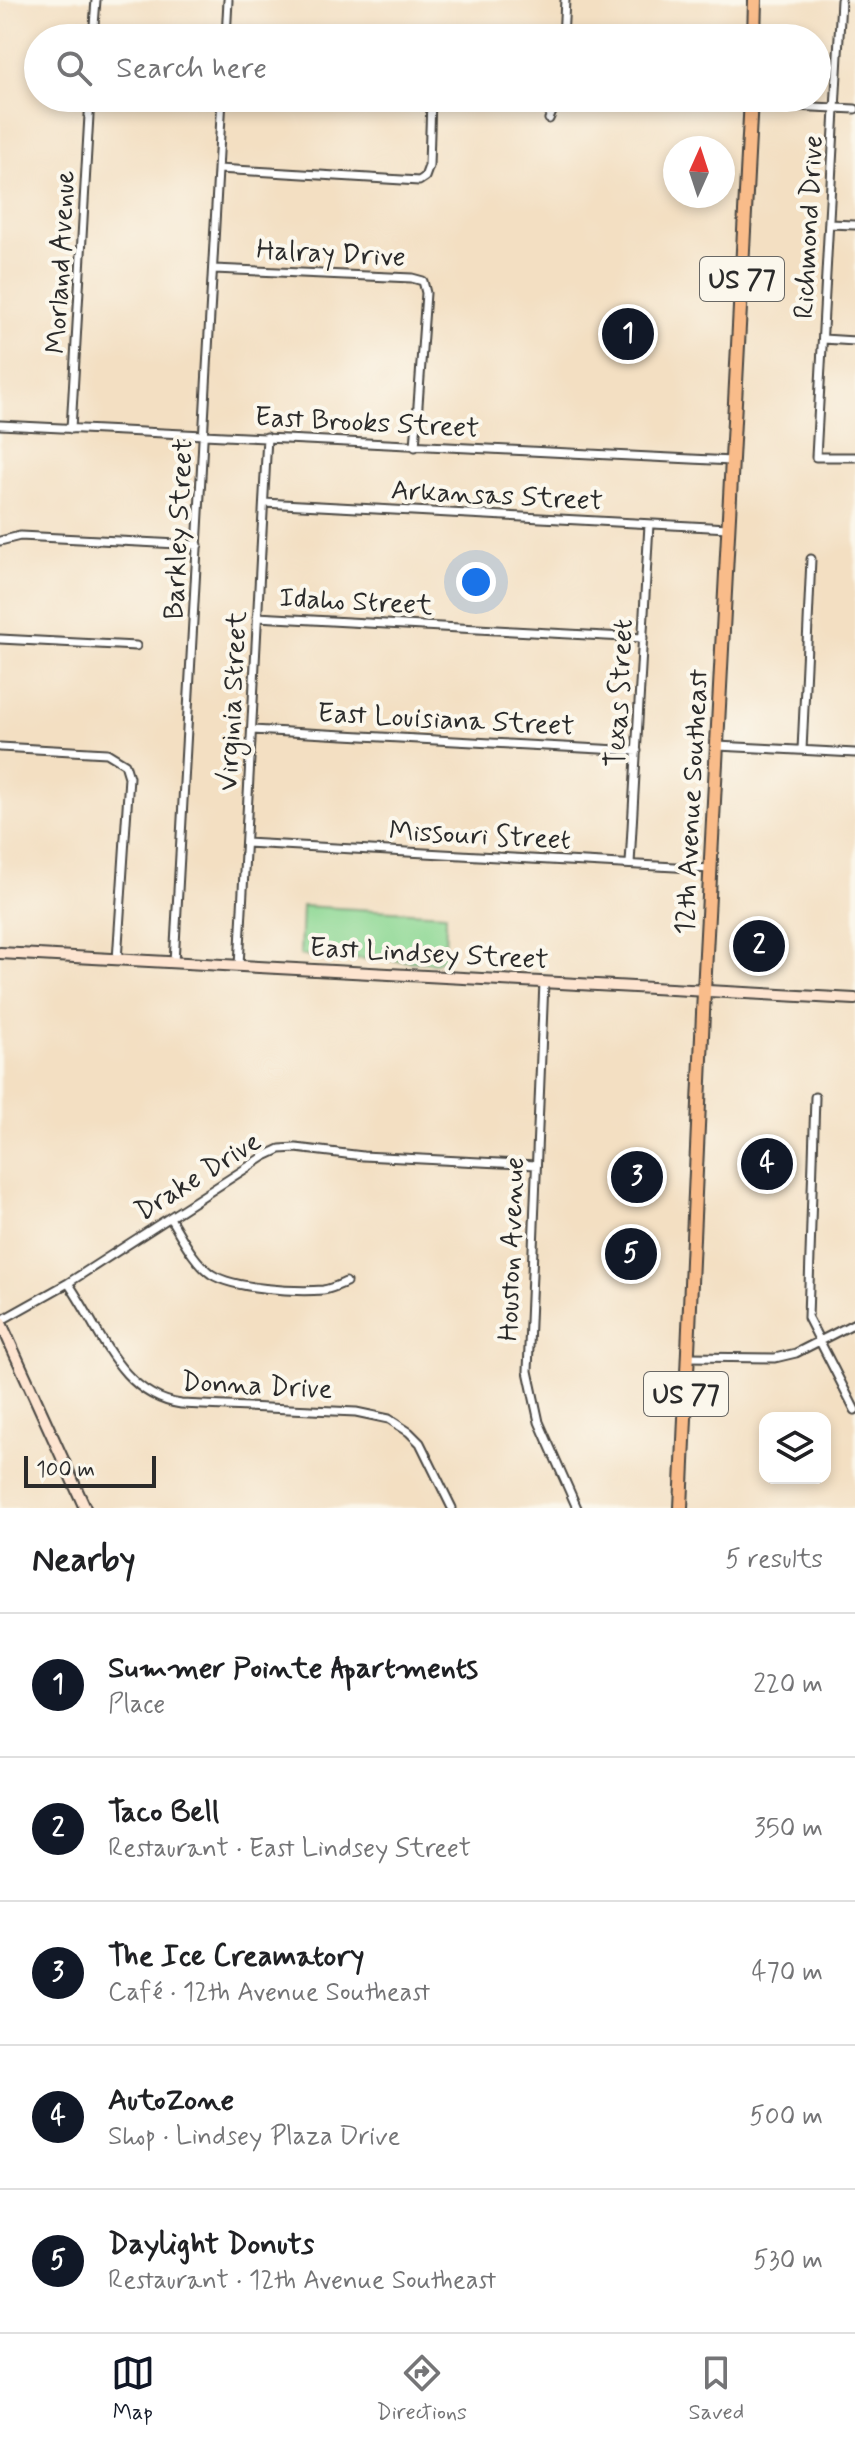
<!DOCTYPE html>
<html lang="en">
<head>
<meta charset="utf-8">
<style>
  :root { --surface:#fff; --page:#f6f6f6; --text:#202124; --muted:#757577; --line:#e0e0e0; --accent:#111827 }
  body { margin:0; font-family:Mynerve,sans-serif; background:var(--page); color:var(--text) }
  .controls { position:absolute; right:24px; bottom:24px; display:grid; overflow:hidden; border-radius:16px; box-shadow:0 4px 12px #0003 }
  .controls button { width:72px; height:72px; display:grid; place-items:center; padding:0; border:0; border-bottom:2px solid var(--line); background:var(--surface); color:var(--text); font:40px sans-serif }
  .compass { position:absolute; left:663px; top:136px; width:72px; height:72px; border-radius:50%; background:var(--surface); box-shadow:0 4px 12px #0003; rotate:3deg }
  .scale { position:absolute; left:24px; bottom:20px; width:132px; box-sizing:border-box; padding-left:8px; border:4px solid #2b2b2b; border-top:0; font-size:22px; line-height:28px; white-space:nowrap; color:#2b2b2b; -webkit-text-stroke:6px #fbf7ec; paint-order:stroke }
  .you { position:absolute; left:476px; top:582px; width:28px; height:28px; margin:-20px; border:6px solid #fff; border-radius:50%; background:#1a73e8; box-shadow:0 0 0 12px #1a73e833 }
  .badge { display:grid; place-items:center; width:52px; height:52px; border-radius:50%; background:var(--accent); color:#fff; font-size:26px; font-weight:700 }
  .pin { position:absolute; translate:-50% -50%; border:4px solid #fff; box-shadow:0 2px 8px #0006 }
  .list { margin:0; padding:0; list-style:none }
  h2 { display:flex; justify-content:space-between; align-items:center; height:104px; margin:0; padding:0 32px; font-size:34px }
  h2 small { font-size:26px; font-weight:400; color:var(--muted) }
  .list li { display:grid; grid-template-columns:52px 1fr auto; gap:24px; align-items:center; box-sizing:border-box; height:144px; padding:0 32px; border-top:2px solid var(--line) }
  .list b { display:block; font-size:30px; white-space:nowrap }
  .list p { margin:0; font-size:26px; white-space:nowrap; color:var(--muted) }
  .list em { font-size:26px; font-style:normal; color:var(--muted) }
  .icon { flex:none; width:44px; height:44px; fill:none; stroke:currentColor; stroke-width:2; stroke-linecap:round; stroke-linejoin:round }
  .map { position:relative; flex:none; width:855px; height:1508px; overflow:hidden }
  .search { position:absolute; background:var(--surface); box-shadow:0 4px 12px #0003; left:24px; right:24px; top:24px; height:88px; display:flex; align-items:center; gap:20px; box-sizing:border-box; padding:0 28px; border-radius:44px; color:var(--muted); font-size:30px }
  .sheet { height:824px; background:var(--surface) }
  nav { display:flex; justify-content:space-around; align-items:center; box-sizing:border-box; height:112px; border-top:2px solid var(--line); background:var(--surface); font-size:22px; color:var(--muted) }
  nav a { display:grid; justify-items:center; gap:4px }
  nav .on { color:var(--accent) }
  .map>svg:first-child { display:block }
  .green { fill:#8ed894; stroke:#5c8260; stroke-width:2 }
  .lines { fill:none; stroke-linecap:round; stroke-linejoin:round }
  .street-casing { stroke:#494642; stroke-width:11 }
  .secondary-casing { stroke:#494642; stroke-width:14 }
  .primary-casing { stroke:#494642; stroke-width:16 }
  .street { stroke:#fff; stroke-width:7 }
  .secondary { stroke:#fde4d0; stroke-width:10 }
  .primary { stroke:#f9bc8a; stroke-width:12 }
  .labels { text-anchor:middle; stroke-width:8; stroke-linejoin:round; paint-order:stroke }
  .shield { fill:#fbf7ec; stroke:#696865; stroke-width:2 }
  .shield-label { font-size:26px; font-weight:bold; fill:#2b2b2b }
  .street-label { font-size:28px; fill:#2b2b2b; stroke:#fbf7ec }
</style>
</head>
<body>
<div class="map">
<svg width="855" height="1508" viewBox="0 0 855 1508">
  <rect width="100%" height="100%" fill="#fbf7ec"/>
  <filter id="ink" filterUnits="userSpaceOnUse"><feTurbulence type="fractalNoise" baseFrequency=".0125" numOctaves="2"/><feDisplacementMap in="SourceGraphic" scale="16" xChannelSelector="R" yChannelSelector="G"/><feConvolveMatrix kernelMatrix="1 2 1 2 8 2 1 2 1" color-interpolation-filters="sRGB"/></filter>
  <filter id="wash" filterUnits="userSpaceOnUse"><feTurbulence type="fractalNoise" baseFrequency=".006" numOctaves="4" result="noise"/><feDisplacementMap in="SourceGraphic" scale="32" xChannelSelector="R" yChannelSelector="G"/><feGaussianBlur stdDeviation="1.8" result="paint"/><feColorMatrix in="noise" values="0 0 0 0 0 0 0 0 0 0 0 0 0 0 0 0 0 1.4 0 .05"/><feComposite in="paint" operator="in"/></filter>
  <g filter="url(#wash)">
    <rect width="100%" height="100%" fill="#f3dfc2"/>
    <path class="green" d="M302,906L446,914L445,956L436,963L300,955Z"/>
  </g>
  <g filter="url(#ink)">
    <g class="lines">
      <defs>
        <path id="street" d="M841,0L816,457H855
          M93,38L96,0
          M226,38L228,0
          M563,38L565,0
          M751,104L855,109
          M549,119L558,98
          M218,169L419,181L425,177L429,166L431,98
          M829,224L855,225
          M214,269L412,278L423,281L426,293L415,447
          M823,339L855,341
          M0,425L732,461
          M71,429L90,98
          M264,503L728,528
          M0,541L20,536L198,545
          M257,617L643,638
          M0,639L136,646
          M252,730L637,751
          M717,746L855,753
          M0,747L107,753L125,764L129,777L117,960
          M802,750L811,559
          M246,843L711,869
          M630,864L649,524
          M174,963L222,98
          M239,966L267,437
          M544,982L528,1371L539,1422L577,1508
          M815,1097L808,1318L855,1410
          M170,1218C182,1237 193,1261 211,1274C234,1289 295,1292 323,1290C331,1289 339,1285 346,1282
          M68,1283C100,1328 119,1395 181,1404L356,1412L389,1419L409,1432L420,1443L452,1508
          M0,1321L68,1283L265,1156L280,1149L296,1148L363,1156L536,1165
          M688,1357L775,1358L796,1353L855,1323"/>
        <path id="secondary" d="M0,953L855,999
          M0,1321L85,1508"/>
        <path id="primary" d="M754,38L755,0
          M681,1508L704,991L751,98"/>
      </defs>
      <use href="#street" class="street-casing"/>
      <use href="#secondary" class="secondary-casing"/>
      <use href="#primary" class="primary-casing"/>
      <use href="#street" class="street"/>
      <use href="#secondary" class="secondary"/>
      <use href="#primary" class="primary"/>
    </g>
  </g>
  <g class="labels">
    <g class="shield">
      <rect x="700" y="257" width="84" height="44" rx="6"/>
      <rect x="644" y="1372" width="84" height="44" rx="6"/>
    </g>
    <g class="shield-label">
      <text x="742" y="288">US 77</text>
      <text x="686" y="1403">US 77</text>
    </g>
    <g class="street-label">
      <text transform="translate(807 227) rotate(-87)" y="10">Richmond Drive</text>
      <text transform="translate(331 252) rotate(3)" y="10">Halray Drive</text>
      <text transform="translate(59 262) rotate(-87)" y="10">Morland Avenue</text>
      <text transform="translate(367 421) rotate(3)" y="10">East Brooks Street</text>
      <text transform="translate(497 494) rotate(3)" y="10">Arkansas Street</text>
      <text transform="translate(177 529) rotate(-87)" y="10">Barkley Street</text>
      <text transform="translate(356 600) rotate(3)" y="10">Idaho Street</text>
      <text transform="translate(618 693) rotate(-87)" y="10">Texas Street</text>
      <text transform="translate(231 701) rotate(-87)" y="10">Virginia Street</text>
      <text transform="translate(446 718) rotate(3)" y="10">East Louisiana Street</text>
      <text transform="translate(690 802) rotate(-87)" y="10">12th Avenue Southeast</text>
      <text transform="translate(480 834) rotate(3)" y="10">Missouri Street</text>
      <text transform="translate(429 952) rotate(3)" y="10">East Lindsey Street</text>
      <text transform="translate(197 1175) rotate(-32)" y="10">Drake Drive</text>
      <text transform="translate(510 1249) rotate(-88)" y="10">Houston Avenue</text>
      <text transform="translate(257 1384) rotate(3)" y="10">Donna Drive</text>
    </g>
  </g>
</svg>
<div class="controls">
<button><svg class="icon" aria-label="layers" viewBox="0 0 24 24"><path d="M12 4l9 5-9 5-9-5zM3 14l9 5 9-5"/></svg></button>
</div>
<svg class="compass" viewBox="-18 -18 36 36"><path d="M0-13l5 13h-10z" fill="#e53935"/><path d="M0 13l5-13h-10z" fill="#757577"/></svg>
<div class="scale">100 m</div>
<div class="you"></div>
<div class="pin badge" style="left:628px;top:334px">1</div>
<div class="pin badge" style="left:759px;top:946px">2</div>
<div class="pin badge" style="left:637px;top:1177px">3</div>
<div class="pin badge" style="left:767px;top:1164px">4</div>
<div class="pin badge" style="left:631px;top:1254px">5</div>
<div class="search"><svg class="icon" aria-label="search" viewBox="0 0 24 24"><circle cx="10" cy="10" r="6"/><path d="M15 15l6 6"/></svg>Search here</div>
</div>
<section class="sheet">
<h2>Nearby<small>5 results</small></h2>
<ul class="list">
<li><span class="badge">1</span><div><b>Summer Pointe Apartments</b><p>Place</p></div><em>220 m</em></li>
<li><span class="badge">2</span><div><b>Taco Bell</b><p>Restaurant · East Lindsey Street</p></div><em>350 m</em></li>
<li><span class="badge">3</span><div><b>The Ice Creamatory</b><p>Café · 12th Avenue Southeast</p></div><em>470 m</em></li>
<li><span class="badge">4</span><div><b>AutoZone</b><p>Shop · Lindsey Plaza Drive</p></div><em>500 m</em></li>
<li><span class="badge">5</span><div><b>Daylight Donuts</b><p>Restaurant · 12th Avenue Southeast</p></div><em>530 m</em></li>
</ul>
</section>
<nav>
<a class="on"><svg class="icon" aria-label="map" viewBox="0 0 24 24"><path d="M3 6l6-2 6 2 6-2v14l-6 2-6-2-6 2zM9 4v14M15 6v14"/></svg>Map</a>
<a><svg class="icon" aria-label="directions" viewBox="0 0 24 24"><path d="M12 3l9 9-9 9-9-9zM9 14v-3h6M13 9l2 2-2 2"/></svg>Directions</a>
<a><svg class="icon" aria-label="saved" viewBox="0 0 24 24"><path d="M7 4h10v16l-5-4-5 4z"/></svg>Saved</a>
</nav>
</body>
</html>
